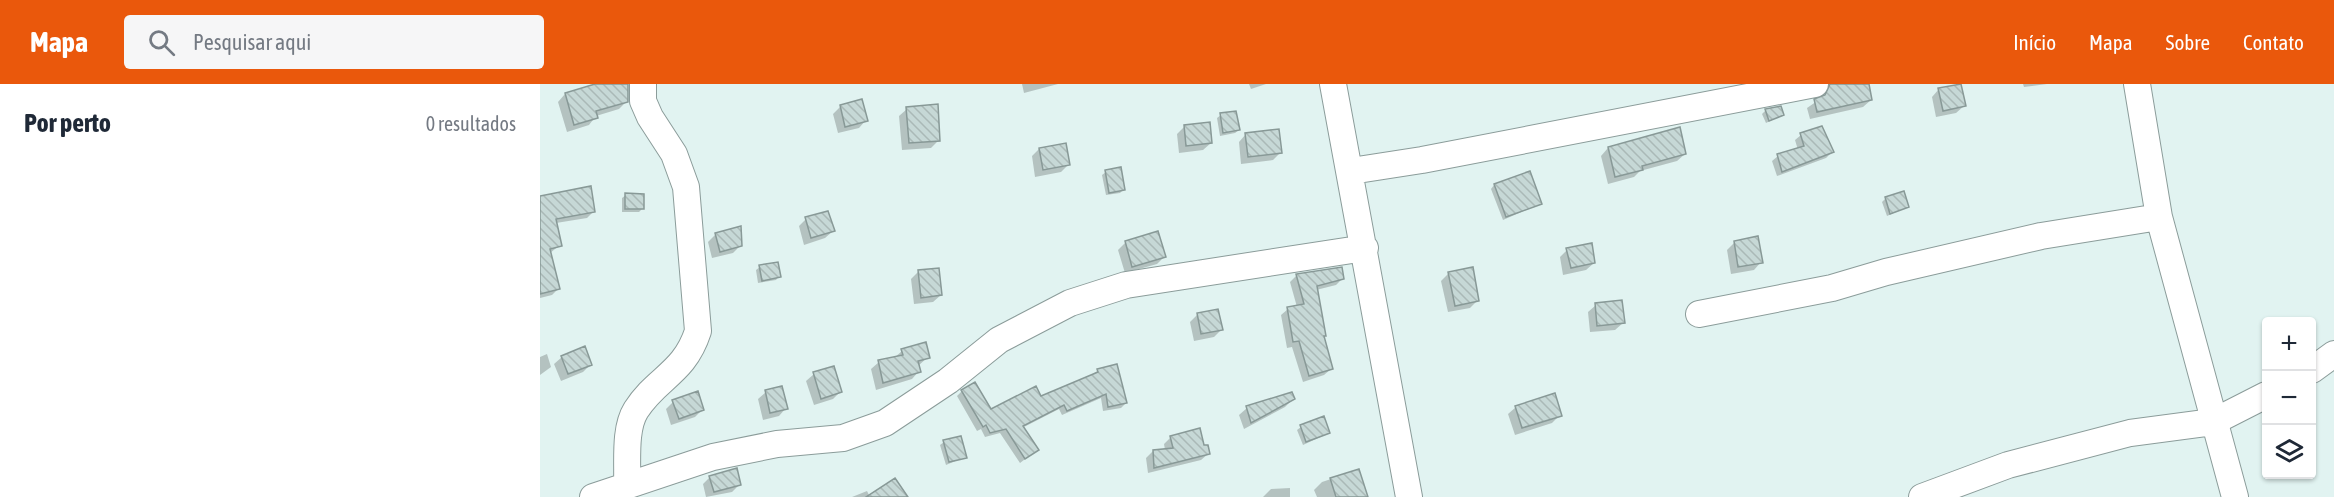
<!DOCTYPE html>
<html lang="pt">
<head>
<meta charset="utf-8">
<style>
  :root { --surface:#fff; --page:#f6f6f7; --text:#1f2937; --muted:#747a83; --line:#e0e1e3; --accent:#ea580c }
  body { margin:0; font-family:"Asap Condensed",sans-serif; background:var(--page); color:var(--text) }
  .controls { position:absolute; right:18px; bottom:18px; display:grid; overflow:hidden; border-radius:6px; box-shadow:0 2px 4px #0004 }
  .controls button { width:54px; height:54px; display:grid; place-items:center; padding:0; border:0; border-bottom:2px solid var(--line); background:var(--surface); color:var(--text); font:30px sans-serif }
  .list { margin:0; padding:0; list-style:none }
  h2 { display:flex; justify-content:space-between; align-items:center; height:78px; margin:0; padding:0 24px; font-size:26px }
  h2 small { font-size:20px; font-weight:400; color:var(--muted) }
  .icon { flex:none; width:33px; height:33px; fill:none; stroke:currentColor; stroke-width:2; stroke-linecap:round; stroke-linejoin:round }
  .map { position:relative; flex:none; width:1794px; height:413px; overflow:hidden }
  header { display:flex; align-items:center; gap:36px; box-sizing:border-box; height:84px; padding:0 30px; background:var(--accent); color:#fff }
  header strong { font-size:28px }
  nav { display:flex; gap:33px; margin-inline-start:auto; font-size:21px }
  .search { width:420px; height:54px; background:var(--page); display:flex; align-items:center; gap:15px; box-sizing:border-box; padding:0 21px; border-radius:6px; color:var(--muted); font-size:22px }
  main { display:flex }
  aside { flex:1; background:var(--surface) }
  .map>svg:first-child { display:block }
  .shadow { fill:#0003 }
  .building { fill:url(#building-back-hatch); stroke:#889997; stroke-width:1.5 }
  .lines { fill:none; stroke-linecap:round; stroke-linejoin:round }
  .minor-casing { stroke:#8b9c9a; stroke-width:28 }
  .minor { stroke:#fff; stroke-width:26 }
</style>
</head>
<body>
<header>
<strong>Mapa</strong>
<div class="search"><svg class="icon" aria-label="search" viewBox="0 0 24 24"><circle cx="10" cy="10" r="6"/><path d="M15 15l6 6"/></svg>Pesquisar aqui</div>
<nav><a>Início</a><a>Mapa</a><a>Sobre</a><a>Contato</a></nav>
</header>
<main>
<aside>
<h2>Por perto<small>0 resultados</small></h2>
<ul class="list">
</ul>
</aside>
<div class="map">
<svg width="1794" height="413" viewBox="0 0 1794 413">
  <defs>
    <pattern id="building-back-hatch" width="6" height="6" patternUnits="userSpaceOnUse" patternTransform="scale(1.5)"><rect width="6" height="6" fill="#c6d8d6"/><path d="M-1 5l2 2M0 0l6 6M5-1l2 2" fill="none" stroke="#aab9b7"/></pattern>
  </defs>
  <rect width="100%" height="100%" fill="#e1f3f1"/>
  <path class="shadow" d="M57,0H85L87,17L79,25L56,32L49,41L27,48L18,18L25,10Z
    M482,0H518L484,9Z
    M709,0H726L711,5Z
    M1290,0H1327L1331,16L1323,23L1270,35L1267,24L1280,15Z
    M1483,0H1507L1484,3Z
    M1399,5L1424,22L1416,29L1396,33L1392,13Z
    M300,23L326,36L319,44L298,49L293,30Z
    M367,25L399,56L391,64L362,66L359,32Z
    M1226,26L1242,31L1226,39L1222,30Z
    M681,31L699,46L695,49L680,52L677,34Z
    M644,43L671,59L663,66L639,69L637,50Z
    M706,50L740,69L733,76L701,80L699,58Z
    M1261,51L1292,68L1286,74L1237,92L1232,77L1238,72L1258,66L1255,56Z
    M1068,64L1145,70L1137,77L1100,87L1094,93L1068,100L1061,72Z
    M499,65L528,81L521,88L495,93L492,72Z
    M566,88L584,105L580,109L566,111L562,91Z
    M954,101L1000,120L963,136L951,105Z
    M86,111L102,125L99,128H82V114Z
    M0,114L54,127L47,134L16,139L20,161L10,169L18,205L12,211L0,214Z
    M1346,114L1367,123L1347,132L1342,118Z
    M266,135L293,147L285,154L264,161L259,142Z
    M176,150L201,161L193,169L172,174L168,158Z
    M586,158L624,173L617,180L585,189L578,166Z
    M1195,158L1221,178L1214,186L1191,190L1187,166Z
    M1027,166L1054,179L1046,186L1023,191L1020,173Z
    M220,183L239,192L236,196L218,199L216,186Z
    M379,187L401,211L393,218L374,220L371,195Z
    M909,189L938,216L930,224L908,228L901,197Z
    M757,191L803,194L796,201L776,206L782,253L791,285L784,291L763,298L752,263L747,264L741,231L748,225L757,223L750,198Z
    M1056,221L1083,239L1075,246L1050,248L1048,228Z
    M657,231L681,246L674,253L654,257L650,238Z
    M362,267L388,273L378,282L379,287L372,295L336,306L331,285L339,278L354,274Z
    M7,270L11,283L0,291V273Z
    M22,273L50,281L43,288L21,297L14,280Z
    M558,286L586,319L581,324L563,327L561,314L522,331L519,325L482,344L497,366L480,379L460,349L445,353L441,345L437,347L417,312L422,307L450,327L501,314L552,291Z
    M274,290L300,308L293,315L274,321L266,297Z
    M226,308L246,324L239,332L223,336L218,315Z
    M753,315L745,323L704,345L699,331L707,324Z
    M133,318L163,325L155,333L131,341L126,325Z
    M976,323L1020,331L1012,339L975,351L968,330Z
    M761,343L789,349L763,361L757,346Z
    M631,353L663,363L668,370L661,376L608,389L606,374L613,367L625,366L624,360Z
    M404,358L425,373L406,381L400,361Z
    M818,386L826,413H777L774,406L782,398Z
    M170,393L199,401L192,408L166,413L163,400Z
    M750,404V413H723L731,405Z
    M327,407L330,413H357H312Z"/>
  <path class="building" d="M55,0H88V18L56,27L58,34L34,41L25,9Z
    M1290,0H1329L1332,16L1277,28L1274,15L1285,11Z
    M1421,0L1426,22L1403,27L1398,4Z
    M322,15L328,37L305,43L300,21Z
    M398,20L400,57L369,59L366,23Z
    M1241,22L1244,31L1229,37L1225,25Z
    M696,27L700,46L683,49L680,29Z
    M670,38L672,59L646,62L644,41Z
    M1282,42L1294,68L1242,88L1237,70L1264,62L1260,49Z
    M1140,43L1146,70L1102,82L1103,86L1075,93L1068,63Z
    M739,45L742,69L708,73L705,49Z
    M526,59L530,81L503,86L499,64Z
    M581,83L585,106L569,109L565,86Z
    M990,87L1002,120L966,133L954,100Z
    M51,102L55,128L16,135L22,162L10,165L20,205L0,210V112Z
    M1364,107L1369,123L1350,130L1345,113Z
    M85,109L104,110V125H85Z
    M288,127L295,147L271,154L265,133Z
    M201,142L202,162L180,168L175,149Z
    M618,147L626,173L592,183L585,157Z
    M1218,152L1223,179L1198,183L1194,157Z
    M1052,159L1055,179L1031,184L1026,164Z
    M238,178L241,193L222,197L219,181Z
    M802,183L804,195L777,202L786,252H784L793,285L769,292L759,257L753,258L747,223L764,220L756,190Z
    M933,183L939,217L915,222L908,188Z
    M399,184L402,211L381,214L378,186Z
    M1082,216L1085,239L1057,242L1055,219Z
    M678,225L683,246L661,250L657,229Z
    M386,258L390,274L378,277L381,288L343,299L338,276L363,271L361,265Z
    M45,262L52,281L28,290L21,272Z
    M577,280L587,319L568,323L566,310L527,327L524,321L483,342L499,366L485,375L466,345L450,349L446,341L443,343L421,306L435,298L451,325L496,302L501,312L558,288L557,285Z
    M294,282L302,308L281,315L273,288Z
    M242,302L248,325L230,329L225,306Z
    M158,307L164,326L139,335L132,316Z
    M752,308L755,315L711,339L706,322Z
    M1015,309L1022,332L982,344L975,322Z
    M784,332L790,349L766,358L760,341Z
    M660,344L664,361H668L670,370L614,384L613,366L633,364L630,352Z
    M421,352L427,374L409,378L403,356Z
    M197,384L201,401L174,408L169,392Z
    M819,385L828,413H796L790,394Z
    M355,394L368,413H326Z"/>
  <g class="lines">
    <defs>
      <path id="minor" d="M793,0L869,413
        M1597,0L1619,133L1695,413
        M811,87L882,76L1275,0
        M1159,230L1292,204L1346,188L1501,152L1619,133
        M1772,286L1794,270
        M87,400C88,378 84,345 96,326C117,293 144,290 158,247L146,103L134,70L110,33L103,17V0
        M53,413L173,373L237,360L303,354L345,339L408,297L459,256L530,219L586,201L825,164
        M1382,413L1468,381L1590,349L1673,338L1726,311"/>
    </defs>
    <use href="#minor" class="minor-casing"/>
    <use href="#minor" class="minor"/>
  </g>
</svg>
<div class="controls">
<button>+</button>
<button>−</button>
<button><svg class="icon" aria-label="layers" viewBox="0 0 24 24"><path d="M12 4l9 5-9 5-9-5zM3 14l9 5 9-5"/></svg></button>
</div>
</div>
</main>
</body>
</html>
